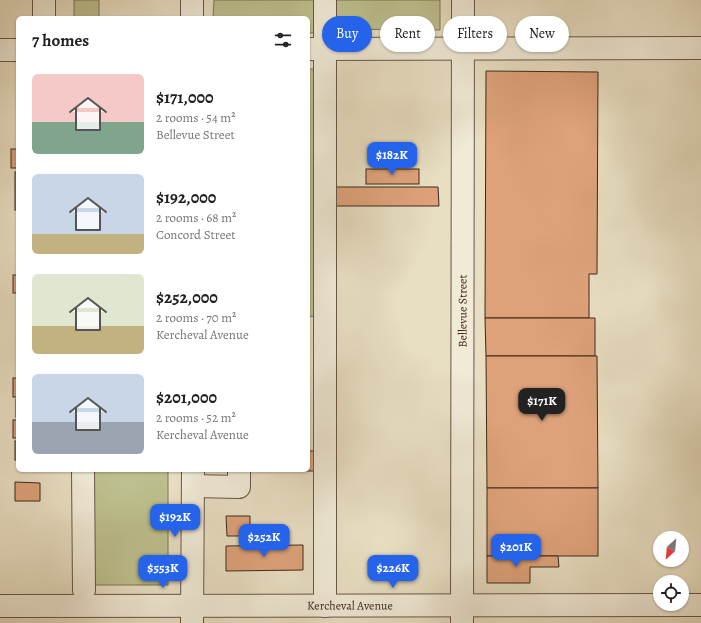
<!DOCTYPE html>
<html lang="en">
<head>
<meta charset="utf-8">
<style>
  :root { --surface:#fff; --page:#f6f6f6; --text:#202124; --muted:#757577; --accent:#2563eb }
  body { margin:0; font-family:Alegreya,serif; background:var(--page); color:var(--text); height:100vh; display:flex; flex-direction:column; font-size:15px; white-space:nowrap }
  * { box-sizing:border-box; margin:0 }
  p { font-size:13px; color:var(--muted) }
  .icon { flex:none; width:22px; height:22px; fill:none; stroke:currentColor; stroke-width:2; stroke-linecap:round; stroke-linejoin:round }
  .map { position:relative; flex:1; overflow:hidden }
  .sheet { position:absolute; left:16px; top:16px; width:294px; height:456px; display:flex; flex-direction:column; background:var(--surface); border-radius:6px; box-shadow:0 1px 3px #0004 }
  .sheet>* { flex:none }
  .hud { position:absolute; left:322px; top:16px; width:319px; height:36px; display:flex; gap:8px }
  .needle { width:26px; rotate:206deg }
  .fabs { position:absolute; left:653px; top:531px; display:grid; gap:8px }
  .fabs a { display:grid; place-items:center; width:36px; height:36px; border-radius:50%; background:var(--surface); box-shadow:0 1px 3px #0004; font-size:20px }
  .price { position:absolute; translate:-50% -34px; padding:0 9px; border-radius:8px; background:var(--accent); color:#fff; font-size:13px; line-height:26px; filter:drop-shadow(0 1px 2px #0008) }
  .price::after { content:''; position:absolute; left:50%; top:24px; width:12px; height:9px; margin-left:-6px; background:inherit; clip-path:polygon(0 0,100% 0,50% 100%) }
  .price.selected { background:#222; color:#fff }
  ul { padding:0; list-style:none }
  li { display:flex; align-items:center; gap:12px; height:100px; padding:0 16px }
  li span { display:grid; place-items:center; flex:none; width:112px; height:80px; border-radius:6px; color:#555 }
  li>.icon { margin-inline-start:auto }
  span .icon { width:48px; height:48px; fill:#fffc; stroke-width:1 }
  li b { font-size:17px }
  h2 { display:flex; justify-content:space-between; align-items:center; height:48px; padding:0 16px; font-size:17px }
  .chip { padding:0 14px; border-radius:18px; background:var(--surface); box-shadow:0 1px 3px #0004; font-size:14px; line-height:36px }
  .chip.selected { background:var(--accent); color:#fff }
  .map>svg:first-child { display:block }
  .green { fill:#bdbf8e; stroke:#7d7455 }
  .building { fill:#dea27a; stroke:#3d291c }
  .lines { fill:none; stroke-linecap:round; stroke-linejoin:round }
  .minor-casing { stroke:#685646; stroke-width:24 }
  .minor { stroke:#f0ead7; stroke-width:22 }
  .labels { text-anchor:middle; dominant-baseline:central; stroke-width:3; stroke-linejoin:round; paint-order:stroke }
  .street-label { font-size:12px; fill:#3d291c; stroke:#f0ead7 }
</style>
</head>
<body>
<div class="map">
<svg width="701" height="623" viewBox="0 0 701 623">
  <rect width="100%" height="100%" fill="#e8dec2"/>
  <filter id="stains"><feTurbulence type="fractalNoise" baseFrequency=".005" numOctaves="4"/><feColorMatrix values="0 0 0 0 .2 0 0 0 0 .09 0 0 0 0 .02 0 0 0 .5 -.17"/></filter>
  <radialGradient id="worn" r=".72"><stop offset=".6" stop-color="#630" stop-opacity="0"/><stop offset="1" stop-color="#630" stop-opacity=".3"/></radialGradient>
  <g class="green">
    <rect x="74" y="0" width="25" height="18"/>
    <path d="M 214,0 L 316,0 L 316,33 L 308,33 L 308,18 L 213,18 Z"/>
    <path d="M 333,0 L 440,0 L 440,30 L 332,29 Z"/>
    <path d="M 308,69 L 317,69 L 316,317 L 308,316 Z"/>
    <rect x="90" y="470" width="78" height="115"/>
  </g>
  <g class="building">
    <path d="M 486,71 L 598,72 L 597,274 L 589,274 L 589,318 L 485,318 Z"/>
    <rect x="11" y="149" width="7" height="19"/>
    <rect x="366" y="169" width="53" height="15"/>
    <rect x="15" y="172" width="3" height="38"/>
    <path d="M 333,187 L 438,187 L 439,206 L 333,206 Z"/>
    <rect x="13" y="275" width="5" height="18"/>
    <path d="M 485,318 L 595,318 L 595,356 L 486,356 Z"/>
    <path d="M 486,356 L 597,356 L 598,488 L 487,488 Z"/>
    <rect x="13" y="378" width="5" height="19"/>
    <rect x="16" y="399" width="2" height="18"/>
    <rect x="13" y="420" width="5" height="18"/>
    <rect x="15" y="441" width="3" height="19"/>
    <path d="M 308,451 L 314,451 L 314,471 L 294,471 L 308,470 Z"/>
    <path d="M 15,482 L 40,483 L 40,501 L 15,501 Z"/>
    <rect x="487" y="488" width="111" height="68"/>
    <path d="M 226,516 L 250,516 L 250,536 L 227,536 Z"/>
    <path d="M 303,545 L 303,570 L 226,571 L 226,546 Z"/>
    <path d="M 487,556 L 558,556 L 559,567 L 530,567 L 530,583 L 487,583 Z"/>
  </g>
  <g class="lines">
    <defs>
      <g id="minor">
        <path d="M 192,0 L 192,18"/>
        <path d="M 325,0 L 325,606"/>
        <path d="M 44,18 L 44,0"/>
        <path d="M 308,49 L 701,48"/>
        <path d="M 0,50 L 18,50"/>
        <path d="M 83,470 L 84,590"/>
        <path d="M 193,486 L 239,487 L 239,470"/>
        <path id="s1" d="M 0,606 L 701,605"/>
        <path d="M 192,623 L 193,470"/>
        <path id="s2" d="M 462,623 L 463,0"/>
      </g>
    </defs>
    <use href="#minor" class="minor-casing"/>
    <use href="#minor" class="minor"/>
  </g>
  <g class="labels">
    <g class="street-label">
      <text stroke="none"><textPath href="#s2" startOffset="312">Bellevue Street</textPath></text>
      <text stroke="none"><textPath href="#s1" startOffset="350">Kercheval Avenue</textPath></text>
    </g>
  </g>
  <rect width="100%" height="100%" filter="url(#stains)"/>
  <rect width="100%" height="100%" fill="url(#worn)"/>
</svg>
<div class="fabs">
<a><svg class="needle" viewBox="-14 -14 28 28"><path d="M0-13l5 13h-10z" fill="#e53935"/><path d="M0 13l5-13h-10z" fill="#757577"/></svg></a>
<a><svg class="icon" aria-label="locate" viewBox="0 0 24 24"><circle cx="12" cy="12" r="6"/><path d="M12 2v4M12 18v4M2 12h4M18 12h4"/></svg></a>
</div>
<b class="price" style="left:392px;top:176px">$182K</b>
<b class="price selected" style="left:542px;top:422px">$171K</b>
<b class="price" style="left:175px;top:538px">$192K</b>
<b class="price" style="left:264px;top:558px">$252K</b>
<b class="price" style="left:516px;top:568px">$201K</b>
<b class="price" style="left:163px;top:589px">$553K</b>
<b class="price" style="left:393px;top:589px">$226K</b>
<div class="hud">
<a class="chip selected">Buy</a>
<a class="chip">Rent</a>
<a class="chip">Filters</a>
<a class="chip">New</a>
</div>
<section class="sheet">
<h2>7 homes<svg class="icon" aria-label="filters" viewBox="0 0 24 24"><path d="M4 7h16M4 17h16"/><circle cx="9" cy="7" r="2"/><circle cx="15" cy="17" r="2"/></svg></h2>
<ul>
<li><span style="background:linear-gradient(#f6c9c9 60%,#7fa58c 0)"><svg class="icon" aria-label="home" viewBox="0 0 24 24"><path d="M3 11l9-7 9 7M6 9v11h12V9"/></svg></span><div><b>$171,000</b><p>2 rooms · 54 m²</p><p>Bellevue Street</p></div></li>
<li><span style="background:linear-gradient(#c9d6e8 75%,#c2b280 0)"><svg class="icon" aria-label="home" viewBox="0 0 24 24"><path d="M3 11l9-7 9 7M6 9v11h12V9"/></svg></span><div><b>$192,000</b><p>2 rooms · 68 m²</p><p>Concord Street</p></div></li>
<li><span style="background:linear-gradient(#dfe7d0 65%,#c2b280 0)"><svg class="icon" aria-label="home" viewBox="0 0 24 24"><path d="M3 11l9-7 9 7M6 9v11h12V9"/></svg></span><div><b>$252,000</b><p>2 rooms · 70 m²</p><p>Kercheval Avenue</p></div></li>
<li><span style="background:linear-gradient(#c9d6e8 60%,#9aa5b1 0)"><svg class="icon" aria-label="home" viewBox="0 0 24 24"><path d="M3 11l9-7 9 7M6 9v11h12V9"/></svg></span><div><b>$201,000</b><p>2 rooms · 52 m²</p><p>Kercheval Avenue</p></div></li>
</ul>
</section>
</div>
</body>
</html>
